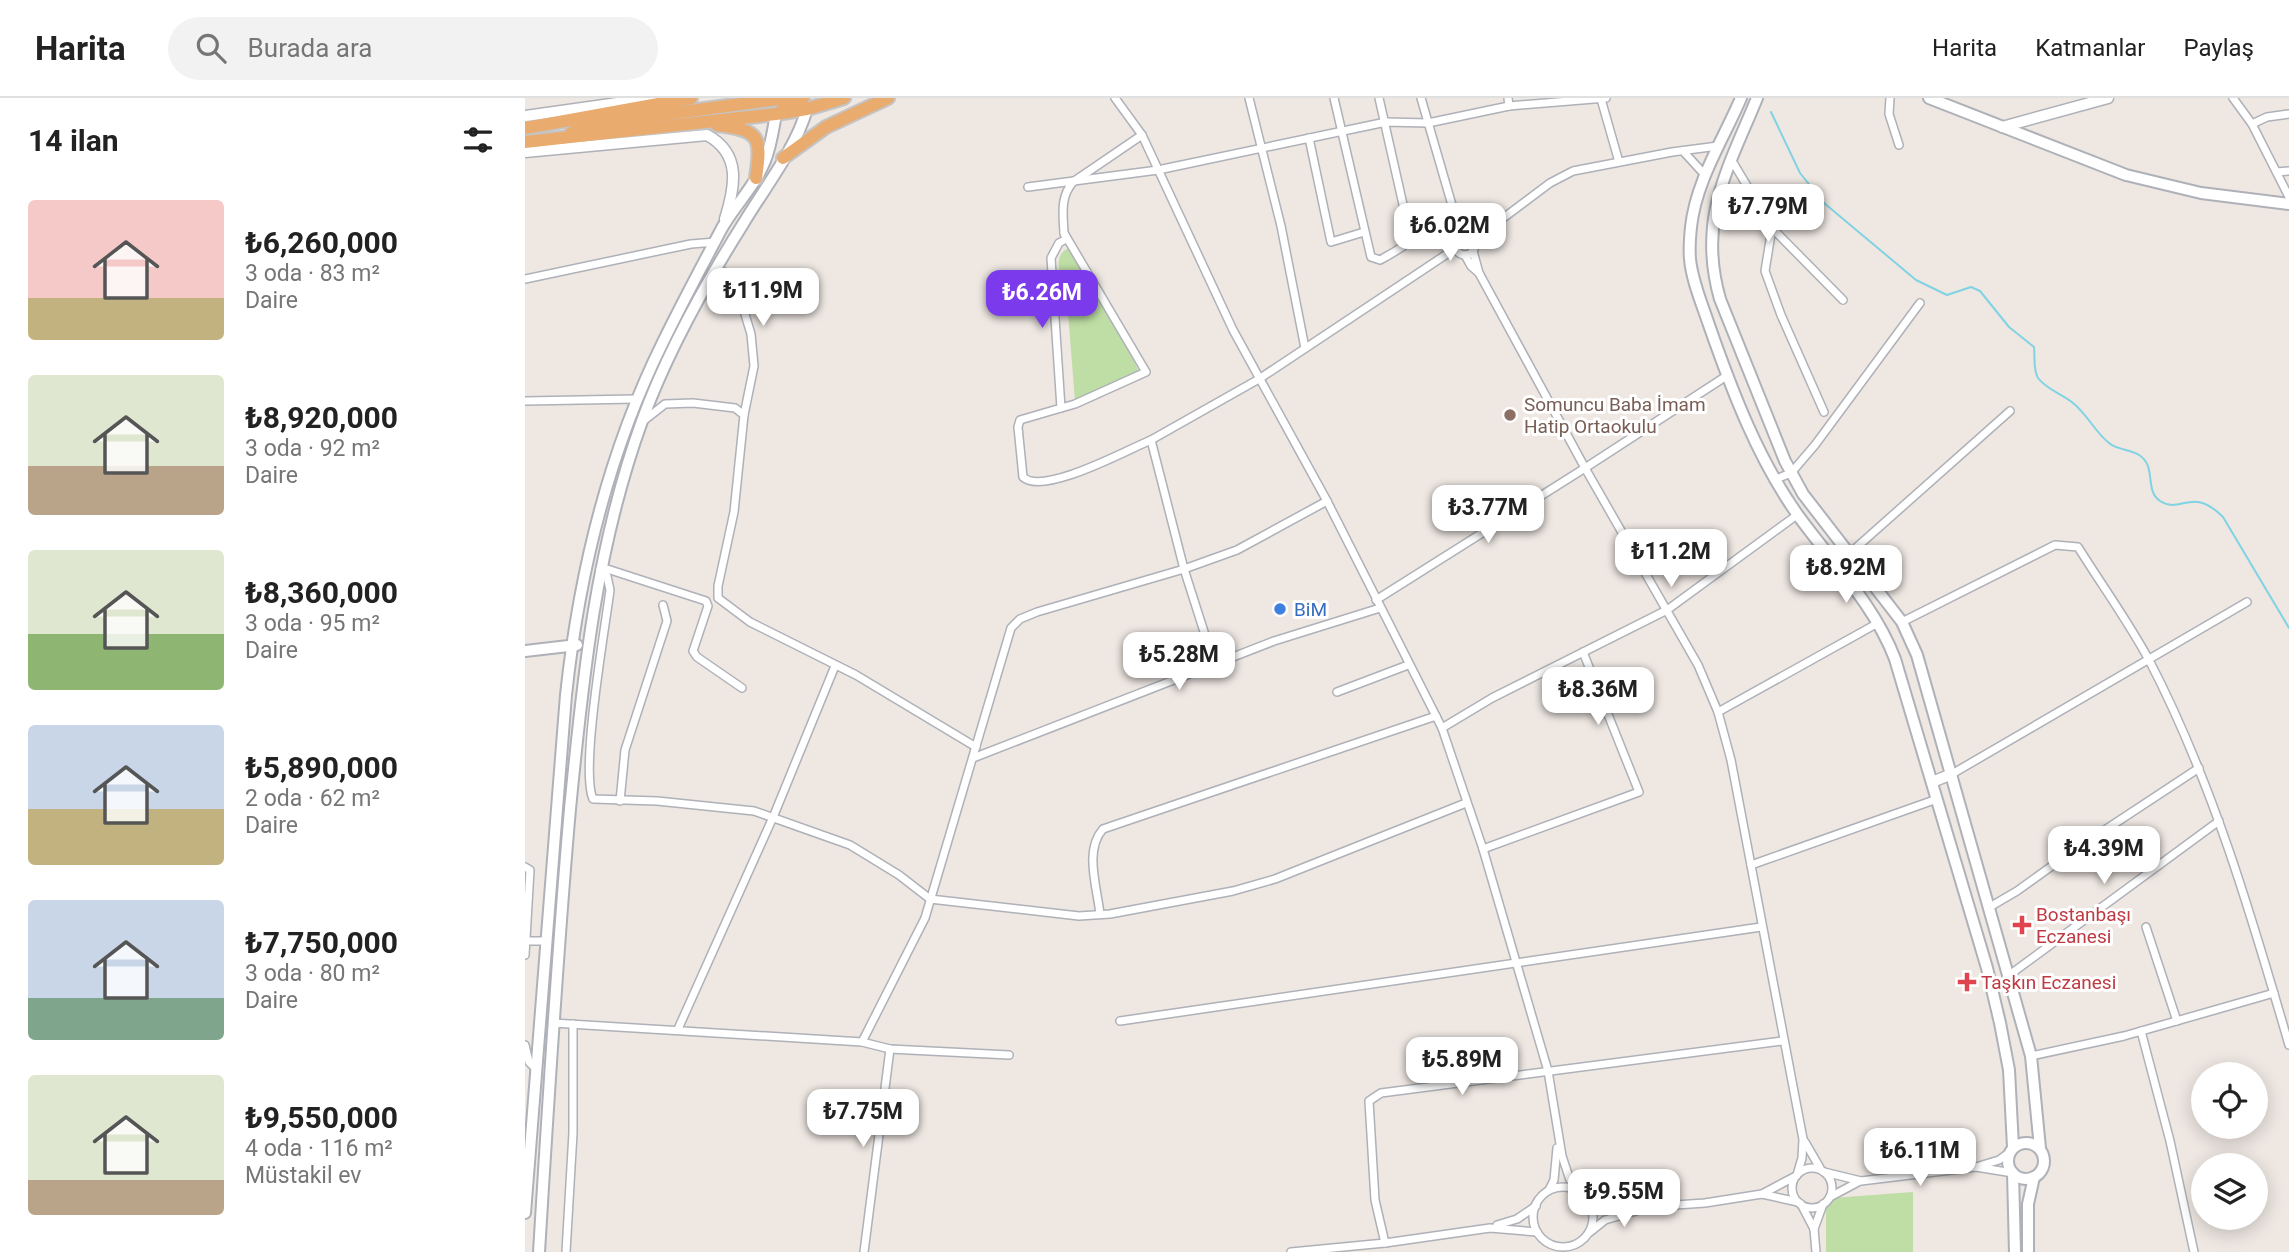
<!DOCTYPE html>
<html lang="tr">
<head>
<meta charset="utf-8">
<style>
  :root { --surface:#fff; --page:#f2f2f2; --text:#222; --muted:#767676; --line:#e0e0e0; --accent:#7c3aed }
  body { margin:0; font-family:Roboto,sans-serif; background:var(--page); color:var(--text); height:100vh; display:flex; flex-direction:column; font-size:26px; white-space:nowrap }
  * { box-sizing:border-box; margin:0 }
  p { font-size:23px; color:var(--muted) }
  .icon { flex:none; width:38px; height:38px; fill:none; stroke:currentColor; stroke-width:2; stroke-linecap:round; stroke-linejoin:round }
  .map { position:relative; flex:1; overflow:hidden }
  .sheet { display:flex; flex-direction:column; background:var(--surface); width:525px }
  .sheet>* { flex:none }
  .controls { position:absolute; left:1666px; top:964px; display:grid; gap:14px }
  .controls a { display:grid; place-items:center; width:77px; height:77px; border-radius:50%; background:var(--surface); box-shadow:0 4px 18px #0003; font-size:35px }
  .price { position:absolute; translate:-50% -60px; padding:0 16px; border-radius:14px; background:#fff; color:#222; font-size:23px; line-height:46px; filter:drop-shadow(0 2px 4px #0008) }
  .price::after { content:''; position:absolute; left:50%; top:42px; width:21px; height:16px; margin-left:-10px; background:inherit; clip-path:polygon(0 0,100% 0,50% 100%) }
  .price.active { background:var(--accent); color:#fff }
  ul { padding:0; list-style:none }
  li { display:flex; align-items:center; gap:21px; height:175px; padding:0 28px }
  li span { display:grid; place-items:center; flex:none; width:196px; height:140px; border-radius:7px; color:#555 }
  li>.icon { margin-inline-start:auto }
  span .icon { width:84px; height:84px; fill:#fffc; stroke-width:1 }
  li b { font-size:30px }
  h2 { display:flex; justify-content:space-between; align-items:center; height:84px; padding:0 28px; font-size:30px }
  header { display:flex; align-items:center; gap:42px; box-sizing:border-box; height:98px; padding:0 35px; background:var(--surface); border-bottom:2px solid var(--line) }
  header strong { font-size:33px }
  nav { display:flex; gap:38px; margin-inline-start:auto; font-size:24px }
  .search { width:490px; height:63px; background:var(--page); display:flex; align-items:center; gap:18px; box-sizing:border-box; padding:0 24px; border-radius:38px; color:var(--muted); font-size:26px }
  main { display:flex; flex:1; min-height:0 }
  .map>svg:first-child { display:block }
  .green { fill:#bedea5 }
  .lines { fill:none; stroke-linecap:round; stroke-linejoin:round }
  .stream { stroke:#81d3e4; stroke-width:2 }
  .minor-casing { stroke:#aeb1b8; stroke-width:10 }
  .tertiary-casing { stroke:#aeb1b8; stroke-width:13 }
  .secondary-casing { stroke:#aeb1b8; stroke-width:14 }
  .trunk-casing { stroke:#c4c4c4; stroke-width:16 }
  .minor { stroke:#fff; stroke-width:7 }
  .tertiary { stroke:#fff; stroke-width:10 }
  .secondary { stroke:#fff; stroke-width:10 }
  .trunk { stroke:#eaab6e; stroke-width:12 }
  .education-dot { fill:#8d6e63; stroke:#fff; stroke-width:2.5 }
  .shop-dot { fill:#3f7fe0; stroke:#fff; stroke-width:2.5 }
  .health-dot { fill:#e0444e; stroke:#fff; stroke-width:2.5 }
  .labels { text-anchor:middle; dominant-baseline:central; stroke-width:6; stroke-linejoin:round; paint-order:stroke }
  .education-label { font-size:19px; fill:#785e54; stroke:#fff; text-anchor:start }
  .shop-label { font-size:19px; fill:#366cbe; stroke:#fff; text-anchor:start }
  .health-label { font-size:19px; fill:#be3a42; stroke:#fff; text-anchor:start }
</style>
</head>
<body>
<header>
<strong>Harita</strong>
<div class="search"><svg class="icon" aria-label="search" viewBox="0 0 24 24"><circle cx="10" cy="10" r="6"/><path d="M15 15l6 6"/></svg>Burada ara</div>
<nav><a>Harita</a><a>Katmanlar</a><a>Paylaş</a></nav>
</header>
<main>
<section class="sheet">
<h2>14 ilan<svg class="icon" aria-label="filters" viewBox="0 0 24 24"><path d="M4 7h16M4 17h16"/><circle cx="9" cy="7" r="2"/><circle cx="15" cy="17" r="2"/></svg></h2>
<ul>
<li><span style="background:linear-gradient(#f6c9c9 70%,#c2b280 0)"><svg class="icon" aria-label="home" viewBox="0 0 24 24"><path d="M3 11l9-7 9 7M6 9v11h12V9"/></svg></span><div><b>₺6,260,000</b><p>3 oda · 83 m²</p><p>Daire</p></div></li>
<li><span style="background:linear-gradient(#dfe7d0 65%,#b9a48a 0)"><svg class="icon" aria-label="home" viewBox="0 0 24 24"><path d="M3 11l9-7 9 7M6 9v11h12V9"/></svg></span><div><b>₺8,920,000</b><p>3 oda · 92 m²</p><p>Daire</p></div></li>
<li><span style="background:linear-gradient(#dfe7d0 60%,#8fb573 0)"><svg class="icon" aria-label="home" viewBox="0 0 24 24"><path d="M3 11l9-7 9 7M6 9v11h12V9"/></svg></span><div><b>₺8,360,000</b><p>3 oda · 95 m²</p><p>Daire</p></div></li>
<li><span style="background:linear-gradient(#c9d6e8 60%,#c2b280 0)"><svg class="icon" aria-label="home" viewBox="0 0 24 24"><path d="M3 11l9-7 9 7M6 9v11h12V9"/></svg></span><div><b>₺5,890,000</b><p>2 oda · 62 m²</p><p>Daire</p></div></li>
<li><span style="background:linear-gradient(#c9d6e8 70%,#7fa58c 0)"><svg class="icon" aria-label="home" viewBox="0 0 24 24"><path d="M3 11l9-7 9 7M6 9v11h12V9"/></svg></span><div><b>₺7,750,000</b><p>3 oda · 80 m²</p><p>Daire</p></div></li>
<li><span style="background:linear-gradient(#dfe7d0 75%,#b9a48a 0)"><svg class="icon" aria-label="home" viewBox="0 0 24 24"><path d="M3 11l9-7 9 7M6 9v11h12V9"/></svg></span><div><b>₺9,550,000</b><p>4 oda · 116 m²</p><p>Müstakil ev</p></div></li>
</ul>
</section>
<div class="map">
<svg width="1764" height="1154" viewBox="0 0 1764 1154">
  <rect width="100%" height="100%" fill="#eee7e2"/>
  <g class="green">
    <path d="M 545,149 L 550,150 L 614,273 L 550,303 L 540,176 L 534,175 C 533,162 533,155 545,149 Z"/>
    <path d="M 1388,1094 L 1388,1154 L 1301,1154 L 1301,1109 L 1308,1100 Z"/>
  </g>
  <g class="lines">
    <path class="stream" d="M 1246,14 L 1275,75 L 1299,105 L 1391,182 L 1422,197 L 1446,189 L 1455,193 L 1484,229 L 1509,249 C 1510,258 1508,272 1513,280 C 1521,291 1537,296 1548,305 C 1562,316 1570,334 1584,345 C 1592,352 1605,351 1614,357 C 1632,368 1619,392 1635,403 C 1657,417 1666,387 1698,419 L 1764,530"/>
    <defs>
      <g id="minor">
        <path d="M 590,0 L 617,37 L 708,232 L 802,403 L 917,630 L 958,751 L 1023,973 L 1037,1058 L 1045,1082 L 1057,1096"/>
        <path d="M 724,0 L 756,128 L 780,250"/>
        <path d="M 809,0 L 846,159 L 855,162 C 870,154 885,145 897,133 C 907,124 914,113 927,107"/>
        <path d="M 854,0 L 886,142"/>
        <path d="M 896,0 L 929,114"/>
        <path d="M 1365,0 L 1364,16 L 1374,47"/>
        <path d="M 1708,0 L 1727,26 L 1764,99"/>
        <path d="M 1076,1 L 1094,64"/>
        <path d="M 984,8 L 1081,0"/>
        <path d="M 1727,26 L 1742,19 L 1764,16"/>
        <path d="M 784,40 L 806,144 L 839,134"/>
        <path d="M 1158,53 L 1180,77"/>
        <path d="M 1206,61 L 1247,130 L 1318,202"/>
        <path d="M 1752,74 L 1764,73"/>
        <path d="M 503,89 L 633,72 L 861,24 L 903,25 L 984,8 L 983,0"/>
        <path d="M 1247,130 L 1240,173 L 1256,217 L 1299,314"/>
        <path d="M 539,135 L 541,141 L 534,145 L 526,160 L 536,310 L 495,322 L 493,329 L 498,379 C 518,398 602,352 626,342"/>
        <circle cx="940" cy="147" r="10"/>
        <path d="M 949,142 L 1025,85 L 1048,73 L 1147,54 L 1193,48"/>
        <path d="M 931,143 L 927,120 L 929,114 L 943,138"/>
        <path d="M 940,157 L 946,168 L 954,175 L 948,153"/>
        <path d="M 190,171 L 208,177 L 226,236 L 229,268 L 219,317"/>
        <path d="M 0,181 L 166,146 L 191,144"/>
        <path d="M 1203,277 L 1060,370 L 1173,567 L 1193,614 L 1206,662 L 1278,1041 L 1277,1060 L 1272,1077"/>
        <path d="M 0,303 L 111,301"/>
        <path d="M 536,310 L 550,306 L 621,274 L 539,135 C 538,116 535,99 548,84 L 617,37"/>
        <path d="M 117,324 L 140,306 L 168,305 L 210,310 L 219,317 L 209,414 L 193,488 L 193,500 L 225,524 L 331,577 L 451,649"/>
        <path d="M 1251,381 L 1266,375 L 1290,347 L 1395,205"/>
        <path d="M 1324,456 L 1485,313"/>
        <path d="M 76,469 L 181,503 L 183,508 L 168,553 L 172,559 L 217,590"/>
        <path d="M 75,471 L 82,478 L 85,492 C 80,531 55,672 68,701 L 132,703 L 229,713 L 325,747 L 374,777 L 405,801 L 554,818 L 585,816 L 708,793 L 750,781 L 941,705"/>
        <path d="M 851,502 L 1060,370 L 954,175"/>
        <path d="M 1377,524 L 1530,447 L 1553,449 C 1576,486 1603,523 1624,562 C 1687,683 1726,816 1764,947"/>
        <path d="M 689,565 L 659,471 L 626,342 L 734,281 L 931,150"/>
        <path d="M 812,594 L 883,567"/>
        <path d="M 1193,614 L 1353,525"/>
        <path d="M 917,630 L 967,600 L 1142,512 L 1272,417"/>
        <path d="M 448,660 L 749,543 L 855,510"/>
        <path d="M 1427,676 L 1722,504"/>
        <path d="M 95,703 L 100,652 L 142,523 L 138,507"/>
        <path d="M 958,751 L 1114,694 L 1058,554"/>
        <path d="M 1226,767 L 1412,701"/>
        <path d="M 0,769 L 5,772 L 0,857"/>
        <path d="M 1463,810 L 1492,793 L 1545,755 L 1674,670"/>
        <path d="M 575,816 C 572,789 559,752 578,731 L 911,618"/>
        <path d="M 1621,829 L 1652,923"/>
        <path d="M 1,843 L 21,843"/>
        <path d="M 1483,878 L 1694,723"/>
        <path d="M 595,923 L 1236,829"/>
        <path d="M 28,925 L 337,944 L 365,951 L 484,957"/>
        <path d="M 153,931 L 249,717 L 310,568"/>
        <path d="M 1616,933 L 1645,1043 L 1669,1154"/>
        <path d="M 337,944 L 400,820 L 486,530 L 495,521 L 512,514 L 659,471 L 712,452 L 802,403"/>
        <path d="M 0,947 L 4,964 L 11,971"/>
        <path d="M 1506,958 L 1599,938 L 1749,895"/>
        <path d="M 1280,1044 L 1295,1070"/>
        <path d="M 1485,1054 L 1474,1062 L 1451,1069 L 1488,1075"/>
        <circle cx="1287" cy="1090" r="20"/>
        <path d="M 1299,1074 L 1336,1083 L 1451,1069"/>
        <circle cx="1038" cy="1119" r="30"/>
        <path d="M 1024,1092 L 1029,1082 L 1032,1050"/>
        <path d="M 1237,1096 L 1273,1104"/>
        <path d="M 1305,1099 L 1335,1083"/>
        <path d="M 1065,1106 L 1092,1111 L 1180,1105 L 1237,1096 L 1271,1078"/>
        <path d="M 1276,1106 L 1289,1131 L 1291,1154"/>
        <path d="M 972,1127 L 992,1121 L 1011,1108"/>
        <path d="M 1289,1131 L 1298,1106"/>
        <path d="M 1065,1134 L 1080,1122 L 1111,1113"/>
        <path d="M 860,1145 L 850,1102 L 844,1003 L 856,995 L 1257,943"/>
        <path d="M 41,1154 L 48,1035 L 48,926"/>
        <path d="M 339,1154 L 365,951"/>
        <path d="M 766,1154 L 860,1145 L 965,1130 L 1012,1134"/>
      </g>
      <g id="tertiary">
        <path d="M 0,18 L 128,0"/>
        <path d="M 1477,29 L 1583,0"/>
        <path d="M 0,54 L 182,37 C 217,56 210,89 200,121"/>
        <path d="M 1407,684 L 1427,676"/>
      </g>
      <g id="secondary">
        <path d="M 1216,0 C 1198,42 1171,83 1166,129 C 1165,139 1164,150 1165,161 C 1167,183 1177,206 1184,227 C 1207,293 1234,364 1275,420 C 1308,465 1350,508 1370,561 L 1462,870 L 1475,925 L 1484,972 L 1488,1049"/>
        <path d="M 1232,0 C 1203,71 1172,121 1195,201 L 1260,363 L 1278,396 L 1377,524 L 1392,557 L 1506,958 L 1515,1050"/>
        <path d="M 1404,0 L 1601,77 L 1676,95 L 1764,106"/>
        <path d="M 0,553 L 52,547"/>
        <circle cx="1501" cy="1063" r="18"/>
        <path d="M 1488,1075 L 1490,1154"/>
        <path d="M 0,1115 L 41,597 C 54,476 84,353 138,244 C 157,205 177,168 197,130 C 210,107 230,88 240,63 C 246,48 248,32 251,16"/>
        <path d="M 14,1154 C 23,1006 32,858 45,711 C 58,577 71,450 117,323 C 142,254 179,188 218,126 C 240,89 270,52 282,11"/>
        <path d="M 1503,1154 L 1503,1106 L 1509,1079"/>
      </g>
      <g id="trunk">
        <path d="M 257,12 L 278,0"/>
        <path d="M 192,27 C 235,32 237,39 231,80"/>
        <path d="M 0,30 L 166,0"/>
        <path d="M 46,35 L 61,27 L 261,0"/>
        <path d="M 0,44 L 251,16 L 282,11 L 319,0"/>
        <path d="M 258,60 L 301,29 L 363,0"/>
      </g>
    </defs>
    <use href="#minor" class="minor-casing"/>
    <use href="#tertiary" class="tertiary-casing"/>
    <use href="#secondary" class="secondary-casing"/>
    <use href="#trunk" class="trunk-casing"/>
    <use href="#minor" class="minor"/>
    <use href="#tertiary" class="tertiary"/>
    <use href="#secondary" class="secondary"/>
    <use href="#trunk" class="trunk"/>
  </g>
  <circle class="education-dot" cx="985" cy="317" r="7"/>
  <circle class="shop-dot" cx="755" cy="511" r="7"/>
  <g class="health-dot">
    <path d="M1493.5 816.5h7v7h7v7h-7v7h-7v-7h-7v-7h7z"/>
    <path d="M1438.5 873.5h7v7h7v7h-7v7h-7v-7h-7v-7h7z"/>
  </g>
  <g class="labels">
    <g class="education-label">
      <text x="999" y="306">Somuncu Baba İmam<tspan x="999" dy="22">Hatip Ortaokulu</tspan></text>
    </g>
    <g class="shop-label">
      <text x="769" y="511">BiM</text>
    </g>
    <g class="health-label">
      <text x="1511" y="816">Bostanbaşı<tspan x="1511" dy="22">Eczanesi</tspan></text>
      <text x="1456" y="884">Taşkın Eczanesi</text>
    </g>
  </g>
</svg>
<div class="controls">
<a><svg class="icon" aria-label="locate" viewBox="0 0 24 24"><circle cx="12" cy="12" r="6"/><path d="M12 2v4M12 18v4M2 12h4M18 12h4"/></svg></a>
<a><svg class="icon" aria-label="layers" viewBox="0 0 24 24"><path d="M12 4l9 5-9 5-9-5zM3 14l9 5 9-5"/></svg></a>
</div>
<b class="price" style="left:1243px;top:146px">₺7.79M</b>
<b class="price" style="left:925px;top:165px">₺6.02M</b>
<b class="price" style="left:238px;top:230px">₺11.9M</b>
<b class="price active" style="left:517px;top:232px">₺6.26M</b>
<b class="price" style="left:963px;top:447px">₺3.77M</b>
<b class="price" style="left:1146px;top:491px">₺11.2M</b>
<b class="price" style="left:1321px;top:507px">₺8.92M</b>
<b class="price" style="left:654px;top:594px">₺5.28M</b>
<b class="price" style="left:1073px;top:629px">₺8.36M</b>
<b class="price" style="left:1579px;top:788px">₺4.39M</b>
<b class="price" style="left:937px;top:999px">₺5.89M</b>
<b class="price" style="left:338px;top:1051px">₺7.75M</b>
<b class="price" style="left:1395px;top:1090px">₺6.11M</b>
<b class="price" style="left:1099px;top:1131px">₺9.55M</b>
</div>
</main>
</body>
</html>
